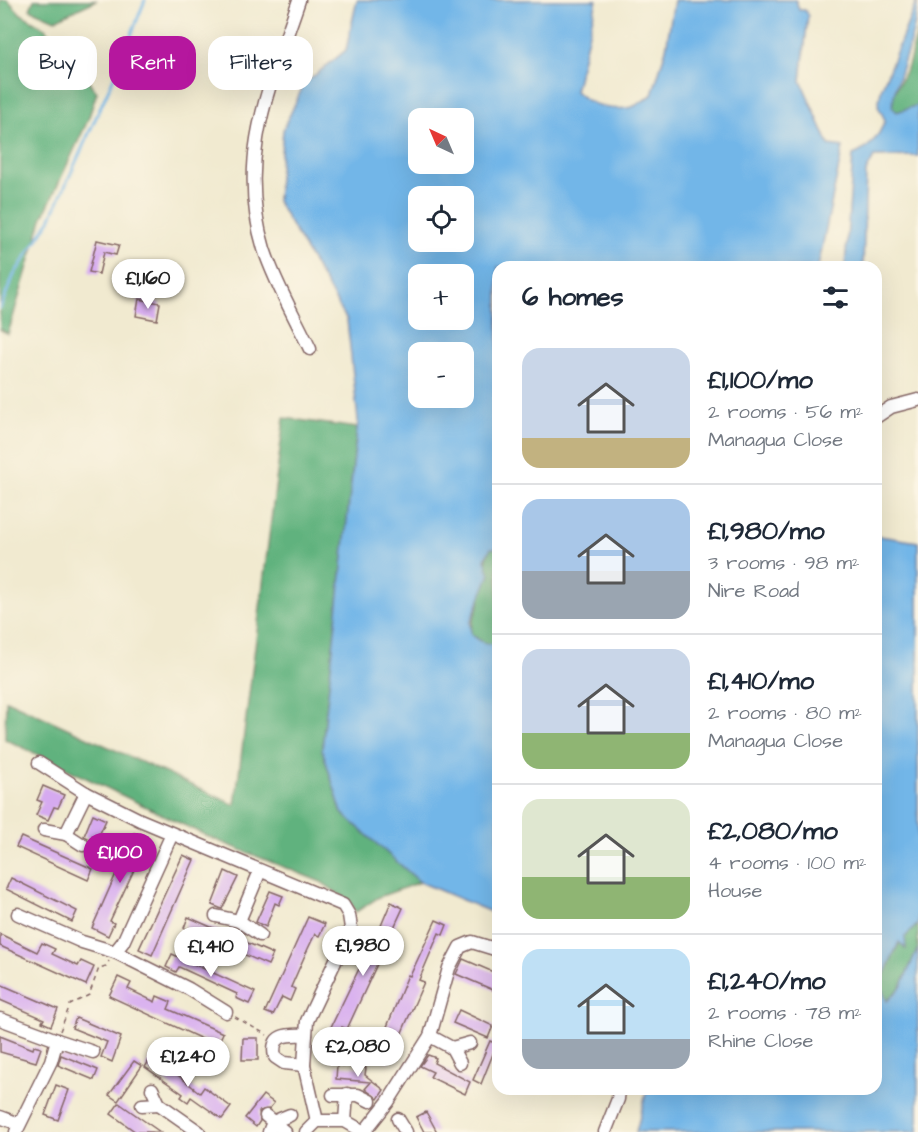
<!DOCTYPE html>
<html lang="en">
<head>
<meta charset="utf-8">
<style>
  :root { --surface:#fff; --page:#f2f2f3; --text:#1f2937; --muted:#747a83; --line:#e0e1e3; --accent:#b5179e }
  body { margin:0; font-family:"Architects Daughter",sans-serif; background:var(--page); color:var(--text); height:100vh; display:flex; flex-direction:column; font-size:22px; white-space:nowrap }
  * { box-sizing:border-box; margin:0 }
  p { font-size:20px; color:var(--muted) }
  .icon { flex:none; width:33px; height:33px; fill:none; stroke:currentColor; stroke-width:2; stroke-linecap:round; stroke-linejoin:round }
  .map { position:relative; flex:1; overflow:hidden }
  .side { position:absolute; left:492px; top:261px; width:390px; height:834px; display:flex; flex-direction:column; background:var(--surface); border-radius:18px; box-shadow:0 6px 24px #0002 }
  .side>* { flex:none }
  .hud { position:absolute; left:18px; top:36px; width:384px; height:54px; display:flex; gap:12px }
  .needle { width:39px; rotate:316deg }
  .tools { position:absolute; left:408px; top:108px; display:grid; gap:12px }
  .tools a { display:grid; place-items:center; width:66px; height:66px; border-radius:12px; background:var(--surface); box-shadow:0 6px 24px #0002; font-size:30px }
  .price { position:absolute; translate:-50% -51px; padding:0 14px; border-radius:21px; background:#fff; color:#222; font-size:20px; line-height:39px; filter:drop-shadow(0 2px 3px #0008) }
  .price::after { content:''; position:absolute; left:50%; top:36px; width:18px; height:14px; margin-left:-9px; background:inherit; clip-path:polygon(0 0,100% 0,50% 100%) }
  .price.current { background:var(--accent); color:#fff }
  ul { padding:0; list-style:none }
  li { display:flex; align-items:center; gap:18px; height:150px; padding:0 30px }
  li+li { border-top:2px solid var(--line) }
  li span { display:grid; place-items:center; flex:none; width:168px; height:120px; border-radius:18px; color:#555 }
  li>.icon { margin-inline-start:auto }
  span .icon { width:72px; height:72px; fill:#fffc; stroke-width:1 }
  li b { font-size:26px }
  h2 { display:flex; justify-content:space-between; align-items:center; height:72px; padding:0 30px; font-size:26px }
  .tag { padding:0 21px; border-radius:18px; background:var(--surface); box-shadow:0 6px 24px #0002; font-size:21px; line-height:54px }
  .tag.current { background:var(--accent); color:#fff }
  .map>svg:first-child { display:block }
  .forest { fill:#61b27e; stroke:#566854; stroke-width:1.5 }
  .water { fill:#72b6e8; stroke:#5e6a8a; stroke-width:1.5; fill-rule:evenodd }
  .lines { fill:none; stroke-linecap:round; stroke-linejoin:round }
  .stream { stroke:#72b6e8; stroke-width:3 }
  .building { fill:#d6aaf0 }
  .minor-casing { stroke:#846665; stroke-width:15 }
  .path { stroke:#846665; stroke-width:1.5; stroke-dasharray:4.5 4.5; stroke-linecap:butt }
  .minor { stroke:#fff; stroke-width:12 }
</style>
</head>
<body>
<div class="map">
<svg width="918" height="1132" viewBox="0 0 918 1132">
  <rect width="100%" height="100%" fill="#fcf5e5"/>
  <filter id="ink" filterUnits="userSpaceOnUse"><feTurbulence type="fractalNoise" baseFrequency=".0167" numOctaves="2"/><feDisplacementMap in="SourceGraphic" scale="12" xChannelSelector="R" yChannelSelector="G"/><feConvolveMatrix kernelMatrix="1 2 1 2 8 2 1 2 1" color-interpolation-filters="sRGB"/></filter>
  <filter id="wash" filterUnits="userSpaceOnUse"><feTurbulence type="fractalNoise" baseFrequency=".008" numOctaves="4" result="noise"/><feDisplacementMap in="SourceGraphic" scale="24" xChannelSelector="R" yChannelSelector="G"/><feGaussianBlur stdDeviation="1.35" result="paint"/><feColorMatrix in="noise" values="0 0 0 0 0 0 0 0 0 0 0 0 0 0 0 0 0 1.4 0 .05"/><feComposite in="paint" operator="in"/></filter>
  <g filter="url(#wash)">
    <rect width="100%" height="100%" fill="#f1ead0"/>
    <g class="forest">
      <path d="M 0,0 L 8,0 L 21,14 L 45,28 L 97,92 L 88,120 L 42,219 L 8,334 L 0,329 Z"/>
      <path d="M 34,0 L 97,0 L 55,20 L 30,9 Z"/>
      <path d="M 918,31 L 918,105 L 897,112 L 892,108 L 894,93 L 908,66 Z"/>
      <path d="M 284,418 L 357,428 L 322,749 L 342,813 L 420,882 L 379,897 L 356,912 L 350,902 L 321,882 L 211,838 L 5,739 L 6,700 L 235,805 Z"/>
      <path d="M 491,547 L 498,549 L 498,643 C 486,646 480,641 471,634 C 470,619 479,610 481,596 C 485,579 483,563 491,547 Z"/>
      <path d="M 918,924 L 918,948 L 901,987 L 886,1002 L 880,984 L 900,941 L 905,948 L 905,937 Z"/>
    </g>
    <g class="water">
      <path d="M 357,0 L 597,0 L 575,91 C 589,105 612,112 632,107 C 639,105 646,98 652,95 L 666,49 L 674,0 L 796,0 L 799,10 L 805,10 L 808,15 L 801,81 L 829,145 L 843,147 L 818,267 L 498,267 L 498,549 L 491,548 L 485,559 L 490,574 L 470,623 L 471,634 C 480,641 486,646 498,643 L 498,915 L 420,882 L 342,813 L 322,749 L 358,420 L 347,320 L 277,201 L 283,130 L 304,84 L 346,50 ZM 418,118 L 464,118 L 464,164 L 418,164 ZM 418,196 L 464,196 L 464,242 L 418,242 ZM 464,274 L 464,320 L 418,320 L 418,274 ZM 418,352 L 464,352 L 464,398 L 418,398 Z"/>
      <path d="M 917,0 C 918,36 896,72 892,107 L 897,112 L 918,105 L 918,156 L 874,157 L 866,172 L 863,267 L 845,267 L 853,155 C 869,149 879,137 885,120 L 878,106 L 881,90 Z"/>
      <path d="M 879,536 L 918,542 L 918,924 L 905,937 L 906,949 L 899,942 L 880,984 L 887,1001 L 901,987 L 918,948 L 918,1132 L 636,1132 L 647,1089 L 876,1089 L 876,537 Z"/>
    </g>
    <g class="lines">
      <path class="stream" d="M 0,308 L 14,275 L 50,220 L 119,66 L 145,0"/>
    </g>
    <g id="blocks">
      <g class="building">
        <path d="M 97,240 L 119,245 L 116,255 L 104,252 L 99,274 L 89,272 Z"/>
        <path d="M 139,299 L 160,303 L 157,320 L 136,316 Z"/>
        <path d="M 43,786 L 64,795 L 58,808 L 54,807 L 48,820 L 36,815 L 42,802 L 37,800 Z"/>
        <path d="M 93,814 L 106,820 L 96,842 L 84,836 Z"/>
        <path d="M 134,833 L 148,840 L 110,921 L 114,923 L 108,936 L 92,928 Z"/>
        <path d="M 21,837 L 93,869 L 88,880 L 16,847 Z"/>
        <path d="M 183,855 L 194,860 L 152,955 L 139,949 Z"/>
        <path d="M 225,871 L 238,877 L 222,909 L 212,905 Z"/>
        <path d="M 11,878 L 77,911 L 72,922 L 6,889 Z"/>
        <path d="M 270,891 L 283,896 L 279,905 L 275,903 L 266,927 L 256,922 Z"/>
        <path d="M 391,902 L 403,908 L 347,1029 L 342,1027 L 341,1048 L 329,1048 L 329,1031 L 370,946 L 372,947 Z"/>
        <path d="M 188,917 L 273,954 L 268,965 L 184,928 Z"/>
        <path d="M 308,917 L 325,924 L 319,936 L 315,934 L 305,955 L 291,987 L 295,989 L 290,1001 L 282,997 L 273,1015 L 265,1012 Z"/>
        <path d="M 436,920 L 447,925 L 443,935 L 439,933 L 419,980 L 424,982 L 389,1062 L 373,1055 L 378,1043 L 380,1044 L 408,975 L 410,976 Z"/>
        <path d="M 0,934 L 37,952 L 42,943 L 55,949 L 52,954 L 78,966 L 81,961 L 94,967 L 86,985 L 0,946 Z"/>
        <path d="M 172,954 L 255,992 L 249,1004 L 236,998 L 237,994 L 179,967 L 176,972 L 166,967 Z"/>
        <path d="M 463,959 L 498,974 L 498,992 L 456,974 Z"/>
        <path d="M 118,977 L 131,983 L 128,989 L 155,1002 L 157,996 L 171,1002 L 168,1009 L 223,1033 L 217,1046 L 109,996 Z"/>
        <path d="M 0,984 L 58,1009 L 51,1026 L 42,1022 L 44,1019 L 0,1000 Z"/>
        <path d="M 459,1010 L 493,1026 L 488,1038 L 453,1023 Z"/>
        <path d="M 76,1018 L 121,1037 L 112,1062 L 101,1057 L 107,1042 L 72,1028 Z"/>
        <path d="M 0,1036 L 33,1049 L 34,1046 L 41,1048 L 36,1062 L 0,1052 Z"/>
        <path d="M 243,1038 L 258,1038 L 258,1060 L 242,1060 Z"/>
        <path d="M 490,1041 L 497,1044 L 481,1084 L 473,1080 Z"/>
        <path d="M 61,1055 L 98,1070 L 94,1080 L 58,1065 Z"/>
        <path d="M 153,1055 L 200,1093 L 204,1087 L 231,1107 L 222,1119 L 191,1097 L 188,1102 L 181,1097 L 183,1094 L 145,1067 Z"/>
        <path d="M 428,1055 L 436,1058 L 434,1063 L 470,1082 L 465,1094 L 430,1077 L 433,1072 L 420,1066 Z"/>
        <path d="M 134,1061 L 142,1066 L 118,1101 L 109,1095 Z"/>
        <path d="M 337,1065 L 366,1068 L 365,1075 L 384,1090 L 378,1099 L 365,1089 L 371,1082 L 336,1079 Z"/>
        <path d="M 56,1085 L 69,1090 L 58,1120 L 45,1115 Z"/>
        <path d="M 263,1095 L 274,1103 L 269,1109 L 259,1111 L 260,1121 L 256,1127 L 245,1118 Z"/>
        <path d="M 119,1103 L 143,1120 L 160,1132 L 136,1132 L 111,1114 Z"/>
        <path d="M 426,1112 L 430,1119 L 437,1132 L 424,1132 L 422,1128 L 416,1117 Z"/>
      </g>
    </g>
  </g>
  <g filter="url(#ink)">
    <use href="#blocks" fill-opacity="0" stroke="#846665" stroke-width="1.5"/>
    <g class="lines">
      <defs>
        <g id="minor">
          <path d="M 299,0 C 270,86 236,157 264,249 C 275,283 295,317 310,349"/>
          <path d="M 876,417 L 891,407 L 918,400"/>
          <path d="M 39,763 L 86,793 L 140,820 L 343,905 L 349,915 L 351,928 L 307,1021 L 304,1065 L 317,1121"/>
          <path d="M 44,830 L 66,834 L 86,793"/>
          <path d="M 66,834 L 83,845"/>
          <path d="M 18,914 L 82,942 L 115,952 L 123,942 L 172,834"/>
          <path d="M 216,916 L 239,921 L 260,871"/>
          <path d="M 239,921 L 260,935"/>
          <path d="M 115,952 L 189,989 L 226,1012"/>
          <path d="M 0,1019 L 57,1040 L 51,1061 L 16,1132"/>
          <path d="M 430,1036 L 452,1048 L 460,1063"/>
          <path d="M 57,1040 L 93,1052"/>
          <path d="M 452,1048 L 470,1043"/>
          <path d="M 304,1065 L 284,1063 L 275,1057 C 270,1034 287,1034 306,1035"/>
          <path d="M 152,1089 L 159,1104 L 199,1132"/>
          <path d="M 333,1095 L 358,1095 L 370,1101"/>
          <path d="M 142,1105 L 159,1104"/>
          <path d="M 266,1116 L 285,1132"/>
          <path d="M 0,1117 L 19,1124"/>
          <path d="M 398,1119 L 406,1132"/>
          <path d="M 345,1121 L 347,1094"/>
          <path d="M 269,1132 L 273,1122 L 290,1115"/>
          <path d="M 306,1132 L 317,1121 L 345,1121 L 364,1132"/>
          <path d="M 364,1132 L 388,1102 L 430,1036 L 449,968 L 460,947 L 472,942 L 498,950"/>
          <path d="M 605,1132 L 618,1099 L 619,1089"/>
        </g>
      </defs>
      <use href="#minor" class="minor-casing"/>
      <g class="path">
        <path d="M 235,1017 L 267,1035"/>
        <path d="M 60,1031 L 70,1005 L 89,995 L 99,968 L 106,966 L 109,961"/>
      </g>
      <use href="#minor" class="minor"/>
    </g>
  </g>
</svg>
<div class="tools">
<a><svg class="needle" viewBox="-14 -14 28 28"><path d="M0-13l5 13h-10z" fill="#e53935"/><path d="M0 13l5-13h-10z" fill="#747a83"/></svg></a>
<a><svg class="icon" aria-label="locate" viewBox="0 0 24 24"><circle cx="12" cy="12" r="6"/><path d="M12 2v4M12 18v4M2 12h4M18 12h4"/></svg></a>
<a>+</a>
<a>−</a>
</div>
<b class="price" style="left:148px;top:310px">£1,160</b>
<b class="price current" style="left:120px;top:884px">£1,100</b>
<b class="price" style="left:363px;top:977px">£1,980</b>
<b class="price" style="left:211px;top:978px">£1,410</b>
<b class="price" style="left:358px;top:1078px">£2,080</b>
<b class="price" style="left:188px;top:1088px">£1,240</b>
<div class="hud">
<a class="tag">Buy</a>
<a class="tag current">Rent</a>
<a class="tag">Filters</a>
</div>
<section class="side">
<h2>6 homes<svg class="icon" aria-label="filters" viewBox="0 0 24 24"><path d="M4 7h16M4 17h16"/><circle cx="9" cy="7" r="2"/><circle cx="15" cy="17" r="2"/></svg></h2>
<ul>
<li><span style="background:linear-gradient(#c9d6e8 75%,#c2b280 0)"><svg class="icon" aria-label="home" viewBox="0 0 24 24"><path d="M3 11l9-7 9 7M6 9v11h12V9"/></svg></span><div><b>£1,100/mo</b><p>2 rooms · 56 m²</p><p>Managua Close</p></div></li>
<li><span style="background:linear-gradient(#a9c7e8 60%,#9aa5b1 0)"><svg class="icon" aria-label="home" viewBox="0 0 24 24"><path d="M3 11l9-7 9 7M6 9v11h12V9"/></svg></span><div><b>£1,980/mo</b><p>3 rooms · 98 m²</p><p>Nire Road</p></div></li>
<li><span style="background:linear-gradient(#c9d6e8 70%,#8fb573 0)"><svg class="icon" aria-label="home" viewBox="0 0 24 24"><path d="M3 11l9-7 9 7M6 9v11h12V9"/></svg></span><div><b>£1,410/mo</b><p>2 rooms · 80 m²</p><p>Managua Close</p></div></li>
<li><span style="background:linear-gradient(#dfe7d0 65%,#8fb573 0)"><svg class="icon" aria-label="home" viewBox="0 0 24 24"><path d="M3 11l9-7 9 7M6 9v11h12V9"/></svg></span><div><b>£2,080/mo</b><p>4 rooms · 100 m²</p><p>House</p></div></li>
<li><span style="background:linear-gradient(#bfe0f5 75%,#9aa5b1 0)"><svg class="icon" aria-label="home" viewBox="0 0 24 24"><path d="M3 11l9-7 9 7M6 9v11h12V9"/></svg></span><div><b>£1,240/mo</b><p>2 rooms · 78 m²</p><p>Rhine Close</p></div></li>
</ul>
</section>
</div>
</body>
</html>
